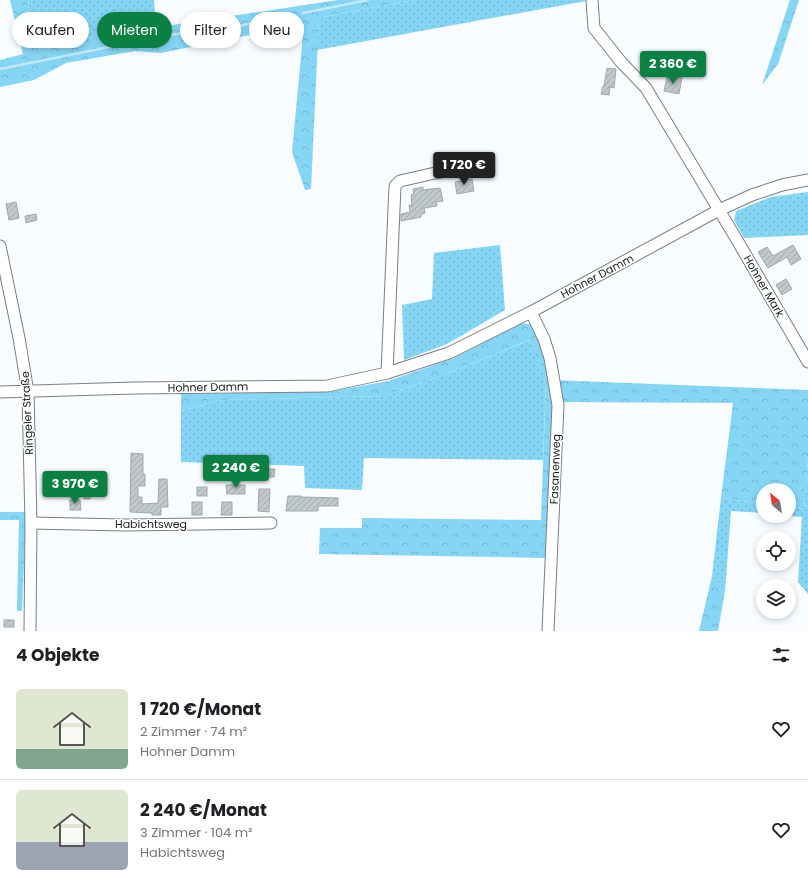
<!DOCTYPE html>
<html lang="de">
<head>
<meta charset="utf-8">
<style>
  :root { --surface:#fff; --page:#f6f6f6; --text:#202124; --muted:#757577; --line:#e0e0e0; --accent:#0b8043 }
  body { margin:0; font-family:Poppins,sans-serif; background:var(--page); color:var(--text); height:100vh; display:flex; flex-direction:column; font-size:15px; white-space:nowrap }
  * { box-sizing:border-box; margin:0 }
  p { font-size:13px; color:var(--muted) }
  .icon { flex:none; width:22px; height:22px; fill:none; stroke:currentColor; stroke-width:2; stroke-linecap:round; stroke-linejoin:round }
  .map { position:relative; height:631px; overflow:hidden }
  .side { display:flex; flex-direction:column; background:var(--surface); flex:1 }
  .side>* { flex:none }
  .guide { position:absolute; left:12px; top:12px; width:400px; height:36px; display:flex; gap:8px }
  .needle { width:26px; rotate:330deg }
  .controls { position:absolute; left:756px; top:483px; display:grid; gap:8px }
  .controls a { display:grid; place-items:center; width:40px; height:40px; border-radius:50%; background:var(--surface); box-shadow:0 2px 6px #0003; font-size:20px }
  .price { position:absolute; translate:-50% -34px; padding:0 9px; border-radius:4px; background:var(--accent); color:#fff; font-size:13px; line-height:26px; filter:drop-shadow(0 1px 2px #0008) }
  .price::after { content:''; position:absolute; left:50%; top:24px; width:12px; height:9px; margin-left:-6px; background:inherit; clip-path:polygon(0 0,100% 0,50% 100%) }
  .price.on { background:#222; color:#fff }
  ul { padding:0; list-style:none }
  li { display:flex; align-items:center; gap:12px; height:100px; padding:0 16px }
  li+li { border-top:1px solid var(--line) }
  li span { display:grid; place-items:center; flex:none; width:112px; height:80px; border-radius:6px; color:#555 }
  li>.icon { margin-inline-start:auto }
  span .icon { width:48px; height:48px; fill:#fffc; stroke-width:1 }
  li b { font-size:17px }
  h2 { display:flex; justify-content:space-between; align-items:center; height:48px; padding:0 16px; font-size:17px }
  .tag { padding:0 14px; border-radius:18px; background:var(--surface); box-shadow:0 2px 6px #0003; font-size:14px; line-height:36px }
  .tag.on { background:var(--accent); color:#fff }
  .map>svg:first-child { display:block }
  .grass { fill:url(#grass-dots) }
  .forest { fill:url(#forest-crowns) }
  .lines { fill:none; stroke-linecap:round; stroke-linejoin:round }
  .stream { stroke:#c3e8f8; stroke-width:2.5 }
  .building { fill:url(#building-hatch); stroke:#a0a8ab }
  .minor-casing { stroke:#787f82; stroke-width:13 }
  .minor { stroke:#fff; stroke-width:11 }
  .labels { text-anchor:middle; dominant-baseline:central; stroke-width:3; stroke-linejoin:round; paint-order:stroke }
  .street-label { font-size:11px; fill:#171a1b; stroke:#fff }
</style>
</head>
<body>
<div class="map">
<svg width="808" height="631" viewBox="0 0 808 631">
  <defs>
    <pattern id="grass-dots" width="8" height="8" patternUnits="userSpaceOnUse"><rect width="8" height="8" fill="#85d5f5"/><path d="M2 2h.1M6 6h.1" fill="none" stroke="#72b6d1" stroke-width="1.8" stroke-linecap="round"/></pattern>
    <pattern id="forest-crowns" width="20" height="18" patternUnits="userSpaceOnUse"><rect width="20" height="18" fill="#85d5f5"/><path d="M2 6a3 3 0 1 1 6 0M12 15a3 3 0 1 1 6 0" fill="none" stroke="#72b6d1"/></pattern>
    <pattern id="building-hatch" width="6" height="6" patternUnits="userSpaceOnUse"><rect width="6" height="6" fill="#c0c8cb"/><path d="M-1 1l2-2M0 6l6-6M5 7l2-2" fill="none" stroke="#a4abae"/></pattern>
  </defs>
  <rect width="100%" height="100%" fill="#f8fcff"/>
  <g class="grass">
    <path d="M 28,0 L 154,0 L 156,28 L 33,46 Z"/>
    <path d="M 412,0 L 586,0 L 586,1 L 317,50 L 319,18 Z"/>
    <path d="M 808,192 L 808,235 L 744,238 L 734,220 L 736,211 L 771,197 Z"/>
    <path d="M 500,245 L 505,310 L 447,344 L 404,360 L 402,305 L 432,299 L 434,253 Z"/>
    <path d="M 530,340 L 546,380 L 543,460 L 364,458 L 362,490 L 305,488 L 304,466 L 181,462 L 181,411 L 222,400 L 385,396 L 452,372 Z"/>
    <path d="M 808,459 L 808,594 L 798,582 L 802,517 L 789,516 L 789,507 L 804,509 Z"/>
    <path d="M 721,498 L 763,504 L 763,513 L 731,511 L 725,591 L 712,576 Z"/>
  </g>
  <g class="forest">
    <path d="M 10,0 L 28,0 L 33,46 L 338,0 L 412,0 L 319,18 L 311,189 L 305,190 L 292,152 L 304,24 L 161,53 L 135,51 L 66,63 L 34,80 L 0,87 L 0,60 L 23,54 Z"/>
    <path d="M 790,0 L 799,0 L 778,64 L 762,85 Z"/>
    <path d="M 522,323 L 534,325 L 541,342 L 550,380 L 808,390 L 808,459 L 804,509 L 789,507 L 789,490 L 763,490 L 763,504 L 721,498 L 733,403 L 554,402 L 546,558 L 319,554 L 320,528 L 362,528 L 362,518 L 541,520 L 546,380 L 529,340 L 452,372 L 385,396 L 222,400 L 181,411 L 181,394 L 328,392 L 388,381 L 452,359 Z"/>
    <path d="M 0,512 L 26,512 L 22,611 L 17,611 L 19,520 L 0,520 Z"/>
    <path d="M 712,576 L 725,591 L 718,631 L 699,631 Z"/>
  </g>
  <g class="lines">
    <g class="stream">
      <path d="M 303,13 L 368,0"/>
      <path d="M 0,69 L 169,35 L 232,27 L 294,15"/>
    </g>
  </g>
  <g class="building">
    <path d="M 607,68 L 616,69 L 614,88 L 610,87 L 609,95 L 601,94 L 603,86 L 604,86 Z"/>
    <path d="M 674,76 L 682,77 L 679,94 L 664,91 L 667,77 L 674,78 Z"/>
    <path d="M 472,179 L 474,191 L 457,194 L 455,182 Z"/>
    <path d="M 423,187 L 423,190 L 440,188 L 443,201 L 436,202 L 437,206 L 424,208 L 425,213 L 421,214 L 421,217 L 401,221 L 401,214 L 410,212 L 409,205 L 412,205 L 411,195 L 414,194 L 413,189 Z"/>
    <path d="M 16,202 L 19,218 L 9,220 L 6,204 Z"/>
    <path d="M 36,214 L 37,220 L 26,223 L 25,216 Z"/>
    <path d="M 793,245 L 801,259 L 791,265 L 787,257 L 768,268 L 758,252 L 767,247 L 773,256 Z"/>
    <path d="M 786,279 L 792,289 L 782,295 L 776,285 Z"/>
    <path d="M 131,453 L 143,454 L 143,474 L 145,474 L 145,486 L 138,486 L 138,497 L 142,497 L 142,504 L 158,503 L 159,479 L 167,479 L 168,507 L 161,507 L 161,515 L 152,515 L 152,513 L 130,512 Z"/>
    <path d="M 263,469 L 275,469 L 274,477 L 263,477 Z"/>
    <path d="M 58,473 L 70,473 L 69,494 L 57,493 Z"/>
    <path d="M 83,484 L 96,484 L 95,494 L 90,494 L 90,499 L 84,499 Z"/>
    <path d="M 226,485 L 245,485 L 245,494 L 227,494 Z"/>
    <rect x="197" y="487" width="10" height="9"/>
    <path d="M 259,489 L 270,489 L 269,512 L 258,511 Z"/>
    <path d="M 288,496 L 301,496 L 301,497 L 338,498 L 338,506 L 318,506 L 318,511 L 286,511 Z"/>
    <path d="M 70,500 L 80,500 L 81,510 L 70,510 Z"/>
    <rect x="192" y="502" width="10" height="13"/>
    <path d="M 222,502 L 232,502 L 232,515 L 221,515 Z"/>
    <rect x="4" y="620" width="10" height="7"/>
  </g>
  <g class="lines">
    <defs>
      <g id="minor">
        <path d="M 592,0 L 594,28 L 621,62 L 646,88 L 737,240 L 808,362"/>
        <path d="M 0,246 L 19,338 L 28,392 L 31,523 L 30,631"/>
        <path d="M 531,312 L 544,339 L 550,358 L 558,405 L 548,631"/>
        <path d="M 387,373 L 395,186 L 400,181 L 435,173 L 483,164"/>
        <path d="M 0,392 L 135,388 L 327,386 L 387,373 L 449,353 L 531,312 L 719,210 L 752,195 L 782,185 L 808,180"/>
        <path d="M 31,523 L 125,525 L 271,523"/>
      </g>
    </defs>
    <use href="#minor" class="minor-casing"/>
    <use href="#minor" class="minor"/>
  </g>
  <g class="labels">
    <g class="street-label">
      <text transform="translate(597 276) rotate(-28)">Hohner Damm</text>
      <text transform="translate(764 286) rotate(60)">Hohner Mark</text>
      <text transform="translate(208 387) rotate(-1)">Hohner Damm</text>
      <text transform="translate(27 413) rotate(-93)">Ringeler Straße</text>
      <text transform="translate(555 469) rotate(-88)">Fasanenweg</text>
      <text x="151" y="524">Habichtsweg</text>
    </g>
  </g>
</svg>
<div class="controls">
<a><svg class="needle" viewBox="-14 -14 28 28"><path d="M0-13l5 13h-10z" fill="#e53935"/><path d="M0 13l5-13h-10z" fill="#757577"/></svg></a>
<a><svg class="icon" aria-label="locate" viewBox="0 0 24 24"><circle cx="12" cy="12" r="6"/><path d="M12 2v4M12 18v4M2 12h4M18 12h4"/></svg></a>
<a><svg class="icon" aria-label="layers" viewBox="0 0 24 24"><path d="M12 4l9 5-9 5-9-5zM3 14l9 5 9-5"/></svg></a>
</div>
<b class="price" style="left:673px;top:85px">2 360 €</b>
<b class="price on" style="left:464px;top:186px">1 720 €</b>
<b class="price" style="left:236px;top:489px">2 240 €</b>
<b class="price" style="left:75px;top:505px">3 970 €</b>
<div class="guide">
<a class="tag">Kaufen</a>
<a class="tag on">Mieten</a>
<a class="tag">Filter</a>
<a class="tag">Neu</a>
</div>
</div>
<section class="side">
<h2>4 Objekte<svg class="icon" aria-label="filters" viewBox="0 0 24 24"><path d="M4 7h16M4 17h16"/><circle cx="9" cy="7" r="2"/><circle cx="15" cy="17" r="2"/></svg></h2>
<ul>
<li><span style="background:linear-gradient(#dfe7d0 75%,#7fa58c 0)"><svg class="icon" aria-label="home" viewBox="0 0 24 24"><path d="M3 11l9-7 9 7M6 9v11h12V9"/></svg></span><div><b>1 720 €/Monat</b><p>2 Zimmer · 74 m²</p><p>Hohner Damm</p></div><svg class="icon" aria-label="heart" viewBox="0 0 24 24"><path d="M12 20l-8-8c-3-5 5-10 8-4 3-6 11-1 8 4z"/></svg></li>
<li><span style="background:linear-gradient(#dfe7d0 65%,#9aa5b1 0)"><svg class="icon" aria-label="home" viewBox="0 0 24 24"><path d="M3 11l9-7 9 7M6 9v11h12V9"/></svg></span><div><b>2 240 €/Monat</b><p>3 Zimmer · 104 m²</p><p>Habichtsweg</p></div><svg class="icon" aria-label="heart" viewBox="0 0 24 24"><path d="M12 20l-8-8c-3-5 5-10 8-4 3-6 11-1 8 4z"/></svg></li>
</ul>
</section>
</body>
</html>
